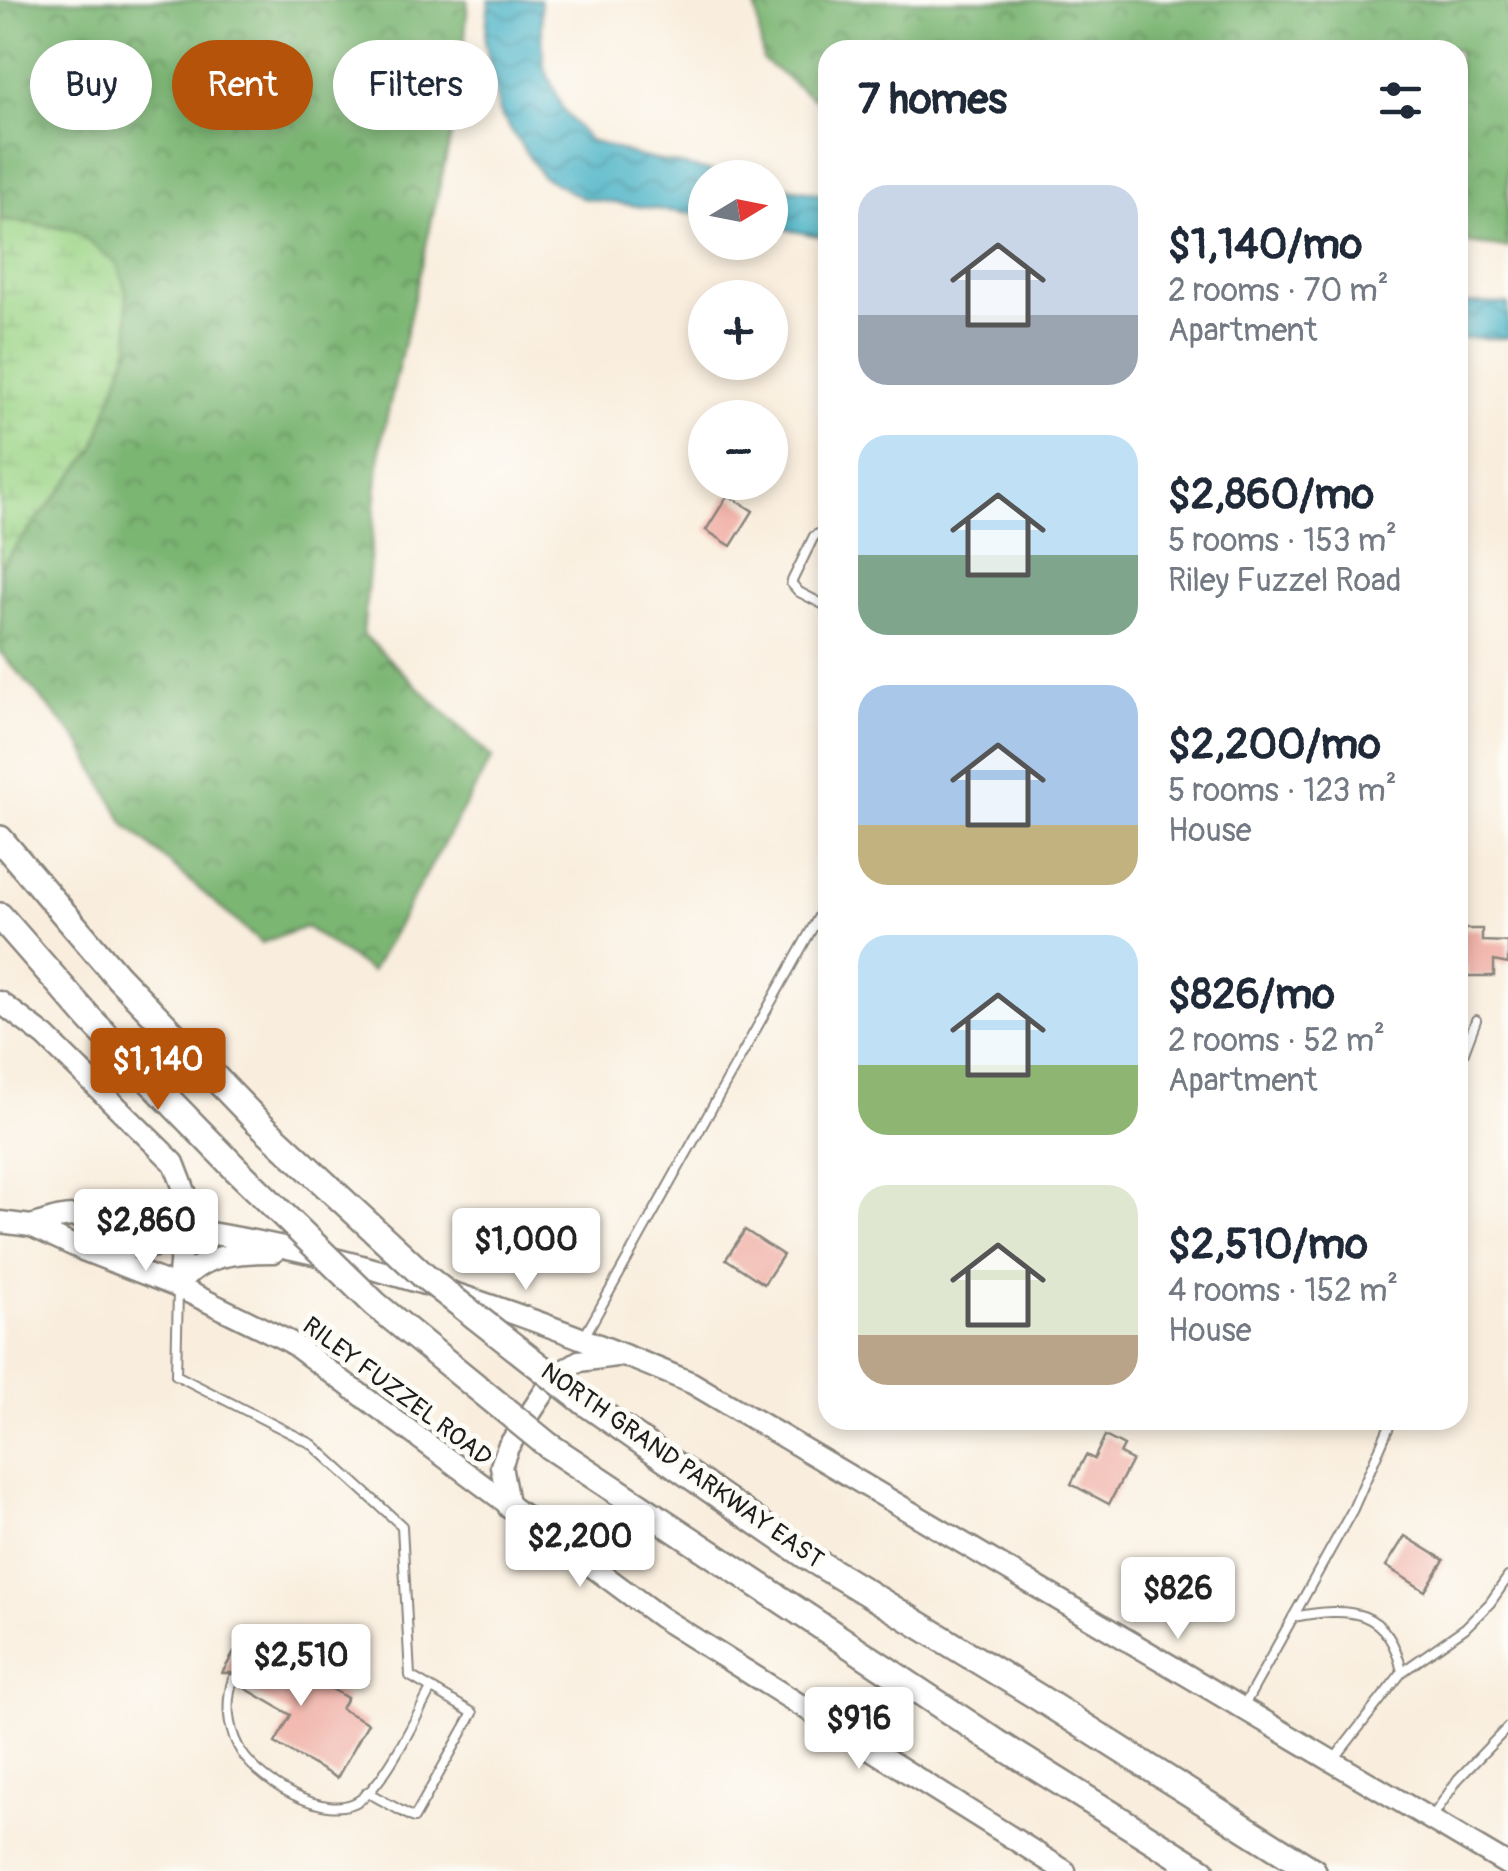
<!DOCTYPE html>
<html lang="en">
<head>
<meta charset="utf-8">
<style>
  :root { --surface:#fff; --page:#f2f2f3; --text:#1f2937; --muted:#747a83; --accent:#b45309 }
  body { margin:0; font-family:Pangolin,sans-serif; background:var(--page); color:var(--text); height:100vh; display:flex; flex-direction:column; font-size:38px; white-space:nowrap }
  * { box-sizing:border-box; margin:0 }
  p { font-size:32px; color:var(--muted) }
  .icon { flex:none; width:55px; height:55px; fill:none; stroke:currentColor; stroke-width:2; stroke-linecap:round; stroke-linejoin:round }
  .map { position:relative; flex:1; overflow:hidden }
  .drawer { position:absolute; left:818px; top:40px; width:650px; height:1390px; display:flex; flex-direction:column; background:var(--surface); border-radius:30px; box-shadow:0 5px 15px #0003 }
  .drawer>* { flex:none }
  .guide { position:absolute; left:30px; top:40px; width:638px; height:90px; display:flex; gap:20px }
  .needle { width:65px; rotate:80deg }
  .buttons { position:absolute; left:688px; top:160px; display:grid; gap:20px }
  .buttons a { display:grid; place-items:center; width:100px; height:100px; border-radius:50%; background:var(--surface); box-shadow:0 5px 15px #0003; font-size:50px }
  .price { position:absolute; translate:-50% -85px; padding:0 22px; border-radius:10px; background:#fff; color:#222; font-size:32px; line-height:65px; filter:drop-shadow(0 2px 5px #0008) }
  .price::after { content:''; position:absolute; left:50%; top:60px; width:30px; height:22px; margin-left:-15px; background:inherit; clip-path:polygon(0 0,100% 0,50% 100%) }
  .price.current { background:var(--accent); color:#fff }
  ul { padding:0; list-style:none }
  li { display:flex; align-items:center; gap:30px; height:250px; padding:0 40px }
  li span { display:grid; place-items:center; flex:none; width:280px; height:200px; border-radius:30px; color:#555 }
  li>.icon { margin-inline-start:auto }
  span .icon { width:120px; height:120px; fill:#fffc; stroke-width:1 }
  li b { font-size:42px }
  h2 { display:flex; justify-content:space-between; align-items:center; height:120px; padding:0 40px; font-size:42px }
  .pill { padding:0 35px; border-radius:45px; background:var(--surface); box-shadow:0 5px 15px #0003; font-size:35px; line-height:90px }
  .pill.current { background:var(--accent); color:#fff }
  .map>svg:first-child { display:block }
  .forest { fill:url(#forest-crowns); stroke:#4c6948; stroke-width:2.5 }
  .wetland { fill:url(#wetland-marsh); stroke:#5c7851; stroke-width:2.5 }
  .water { fill:url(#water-waves); stroke:#326771; stroke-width:2.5 }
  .building { fill:#f0b1a7 }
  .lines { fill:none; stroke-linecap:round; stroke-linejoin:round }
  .lane-casing { stroke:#8a857d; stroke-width:12 }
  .secondary-casing { stroke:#8a857d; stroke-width:25 }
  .highway-casing { stroke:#8a857d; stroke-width:30 }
  .lane { stroke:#fff; stroke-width:8 }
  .secondary { stroke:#fff; stroke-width:20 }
  .highway { stroke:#fff; stroke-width:25 }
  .highway-bridge-casing { stroke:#8a857d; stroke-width:30; stroke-linecap:butt }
  .highway-bridge { stroke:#fff; stroke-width:25 }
  .labels { text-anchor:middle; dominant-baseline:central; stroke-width:10; stroke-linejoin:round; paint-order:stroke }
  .street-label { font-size:25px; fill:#1c1c1c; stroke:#fdfcf7 }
</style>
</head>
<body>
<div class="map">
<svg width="1508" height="1871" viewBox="0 0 1508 1871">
  <defs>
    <pattern id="forest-crowns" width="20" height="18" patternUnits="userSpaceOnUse" patternTransform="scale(2.5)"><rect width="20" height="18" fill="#7cb673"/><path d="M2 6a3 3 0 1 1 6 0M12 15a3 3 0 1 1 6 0" fill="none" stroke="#65935e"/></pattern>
    <pattern id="wetland-marsh" width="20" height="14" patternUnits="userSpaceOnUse" patternTransform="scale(2.5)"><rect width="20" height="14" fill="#9bd486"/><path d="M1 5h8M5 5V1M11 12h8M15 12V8" fill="none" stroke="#85b573"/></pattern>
    <pattern id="water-waves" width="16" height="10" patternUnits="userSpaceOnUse" patternTransform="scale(2.5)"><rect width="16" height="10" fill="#48b2c6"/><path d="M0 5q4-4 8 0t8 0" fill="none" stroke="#3b90a0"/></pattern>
  </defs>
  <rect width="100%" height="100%" fill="#fdfcf7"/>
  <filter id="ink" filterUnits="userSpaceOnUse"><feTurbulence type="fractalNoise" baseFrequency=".01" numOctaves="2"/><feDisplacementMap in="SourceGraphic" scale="20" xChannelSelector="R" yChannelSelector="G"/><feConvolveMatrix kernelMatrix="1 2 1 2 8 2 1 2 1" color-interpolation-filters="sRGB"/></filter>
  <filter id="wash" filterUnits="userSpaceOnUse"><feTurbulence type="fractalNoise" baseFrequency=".0048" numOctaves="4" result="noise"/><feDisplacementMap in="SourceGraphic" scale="40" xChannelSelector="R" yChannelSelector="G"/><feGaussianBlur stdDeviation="2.25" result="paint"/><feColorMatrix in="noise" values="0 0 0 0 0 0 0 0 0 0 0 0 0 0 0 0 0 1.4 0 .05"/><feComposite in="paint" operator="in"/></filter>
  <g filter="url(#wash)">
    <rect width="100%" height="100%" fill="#f9eede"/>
    <g class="forest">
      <path d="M 0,0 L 468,0 L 460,96 L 381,443 L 363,634 L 492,758 L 371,972 L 306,927 L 261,943 L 125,824 L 79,741 L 0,652 L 0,566 L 12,548 L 74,230 L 0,219 Z"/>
      <path d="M 1508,0 L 1508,248 L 1458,242 L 1458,50 L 828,50 L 827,103 L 811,97 L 763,60 L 755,1 Z"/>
    </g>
    <path class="wetland" d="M 0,219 L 74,230 L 117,264 L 126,291 L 130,344 L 94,450 L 0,566 Z"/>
    <g class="water">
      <path d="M 489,0 L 540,0 L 544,66 L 563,110 L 589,140 L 637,156 L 739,177 L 705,178 L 705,216 L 582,198 L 542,176 L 500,114 L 485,42 Z"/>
      <path d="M 770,184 L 827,195 L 827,238 L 770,226 Z"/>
      <path d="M 1458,303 L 1508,304 L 1508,338 L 1458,338 Z"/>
    </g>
    <g id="blocks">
      <g class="building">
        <path d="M 728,495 L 753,511 L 731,546 L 706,530 Z"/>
        <path d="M 1458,929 L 1482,929 L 1482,941 L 1508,942 L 1508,964 L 1494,961 L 1494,976 L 1467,976 L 1467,965 L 1458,965 Z"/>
        <path d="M 745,1230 L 783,1255 L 764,1284 L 726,1259 Z"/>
        <path d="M 1105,1436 L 1124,1446 L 1120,1454 L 1132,1460 L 1109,1504 L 1071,1484 L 1086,1455 L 1094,1459 Z"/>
        <path d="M 1405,1536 L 1444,1560 L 1425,1591 L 1386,1566 Z"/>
        <path d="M 241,1641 L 274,1660 L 276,1656 L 347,1698 L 341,1709 L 368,1723 L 337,1778 L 275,1743 L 291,1715 L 243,1687 L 238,1673 L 222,1673 Z"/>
      </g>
    </g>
  </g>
  <g filter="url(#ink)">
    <use href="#blocks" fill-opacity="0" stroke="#8a857d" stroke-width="2.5"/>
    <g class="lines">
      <defs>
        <g id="lane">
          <path d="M 828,529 L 814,536 L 791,583 L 799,592 L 828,607"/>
          <path d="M 1458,1068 L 1476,1020"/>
          <path d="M 178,1291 L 176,1375 L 312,1444 L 402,1526 L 410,1676 L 473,1713 L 414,1818 L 367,1792"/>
          <path d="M 584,1337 L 828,900"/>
          <path d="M 1293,1617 C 1350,1606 1389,1608 1402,1672"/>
          <path d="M 233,1679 C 226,1700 227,1725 238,1746 C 253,1778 327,1825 361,1799 C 387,1780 415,1719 431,1689"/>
          <path d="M 1242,1709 L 1353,1509 L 1392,1420"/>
          <path d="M 1335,1758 L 1402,1672 L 1465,1628 L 1490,1603 L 1508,1577"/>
          <path d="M 1433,1816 L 1458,1779 L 1508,1727"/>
        </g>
        <g id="secondary">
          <path d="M 0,1002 L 46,1037 L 174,1163 L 186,1194 L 178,1287"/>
          <path d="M 0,1222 L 31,1226 L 83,1250 L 178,1287 L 290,1342 L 660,1617 L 1065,1871"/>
          <path d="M 31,1226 C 45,1222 61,1215 76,1216 C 106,1216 137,1223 167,1227 C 348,1250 524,1312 692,1383 L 1508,1865"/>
          <path d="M 94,1249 C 132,1244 152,1258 183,1229"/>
          <path d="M 179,1285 C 201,1254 238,1252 274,1252"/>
          <path d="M 509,1508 L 501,1466 L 508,1447 L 555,1376 L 579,1361 L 623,1355"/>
        </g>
        <g id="highway">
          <path d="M 0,839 L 118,977 L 256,1120"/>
          <path d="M 0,916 L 90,1019 L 236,1169"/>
          <path d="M 586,1403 L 805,1555 L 1038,1697 L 1313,1871"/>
          <path d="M 549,1446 L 996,1742 L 1202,1871"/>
        </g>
      </defs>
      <use href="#lane" class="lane-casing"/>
      <use href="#secondary" class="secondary-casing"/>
      <use href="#highway" class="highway-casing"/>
      <use href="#lane" class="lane"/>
      <use href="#secondary" class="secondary"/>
      <use href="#highway" class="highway"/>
      <defs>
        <g id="highway-bridge">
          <path d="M 256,1120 L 424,1276 L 586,1403"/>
          <path d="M 236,1169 L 375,1304 L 549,1446"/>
        </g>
      </defs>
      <use href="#highway-bridge" class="highway-bridge-casing"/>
      <use href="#highway-bridge" class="highway-bridge"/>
    </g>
  </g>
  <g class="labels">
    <g class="street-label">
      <text transform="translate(397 1392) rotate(37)">RILEY FUZZEL ROAD</text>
      <text transform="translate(682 1466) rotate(35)">NORTH GRAND PARKWAY EAST</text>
    </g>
  </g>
</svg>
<div class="buttons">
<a><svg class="needle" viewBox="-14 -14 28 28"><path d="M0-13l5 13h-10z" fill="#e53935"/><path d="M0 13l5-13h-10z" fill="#747a83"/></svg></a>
<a>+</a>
<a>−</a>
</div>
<b class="price current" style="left:158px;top:1113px">$1,140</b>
<b class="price" style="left:146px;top:1274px">$2,860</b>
<b class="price" style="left:526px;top:1293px">$1,000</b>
<b class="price" style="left:580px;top:1590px">$2,200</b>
<b class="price" style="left:1178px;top:1642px">$826</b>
<b class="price" style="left:301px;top:1709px">$2,510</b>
<b class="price" style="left:859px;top:1772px">$916</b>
<div class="guide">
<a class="pill">Buy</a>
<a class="pill current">Rent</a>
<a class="pill">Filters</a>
</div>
<section class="drawer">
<h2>7 homes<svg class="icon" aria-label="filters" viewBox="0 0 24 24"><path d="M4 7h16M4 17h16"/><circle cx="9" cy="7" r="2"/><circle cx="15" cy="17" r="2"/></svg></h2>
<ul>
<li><span style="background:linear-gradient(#c9d6e8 65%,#9aa5b1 0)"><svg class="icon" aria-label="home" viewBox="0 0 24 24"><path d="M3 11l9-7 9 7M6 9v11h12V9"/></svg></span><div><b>$1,140/mo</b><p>2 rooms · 70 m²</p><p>Apartment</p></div></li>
<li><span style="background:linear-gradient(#bfe0f5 60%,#7fa58c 0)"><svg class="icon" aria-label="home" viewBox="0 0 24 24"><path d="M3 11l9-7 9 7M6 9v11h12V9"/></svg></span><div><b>$2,860/mo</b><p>5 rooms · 153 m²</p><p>Riley Fuzzel Road</p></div></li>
<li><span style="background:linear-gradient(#a9c7e8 70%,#c2b280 0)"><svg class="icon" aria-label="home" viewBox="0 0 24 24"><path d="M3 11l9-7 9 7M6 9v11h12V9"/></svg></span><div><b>$2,200/mo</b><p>5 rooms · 123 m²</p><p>House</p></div></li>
<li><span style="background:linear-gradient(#bfe0f5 65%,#8fb573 0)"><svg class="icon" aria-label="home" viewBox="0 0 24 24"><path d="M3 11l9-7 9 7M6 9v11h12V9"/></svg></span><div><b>$826/mo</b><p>2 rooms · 52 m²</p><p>Apartment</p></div></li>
<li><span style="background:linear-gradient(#dfe7d0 75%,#b9a48a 0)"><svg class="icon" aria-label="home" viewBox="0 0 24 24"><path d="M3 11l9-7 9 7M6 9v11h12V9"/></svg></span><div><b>$2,510/mo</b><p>4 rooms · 152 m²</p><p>House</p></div></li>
</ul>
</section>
</div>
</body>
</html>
